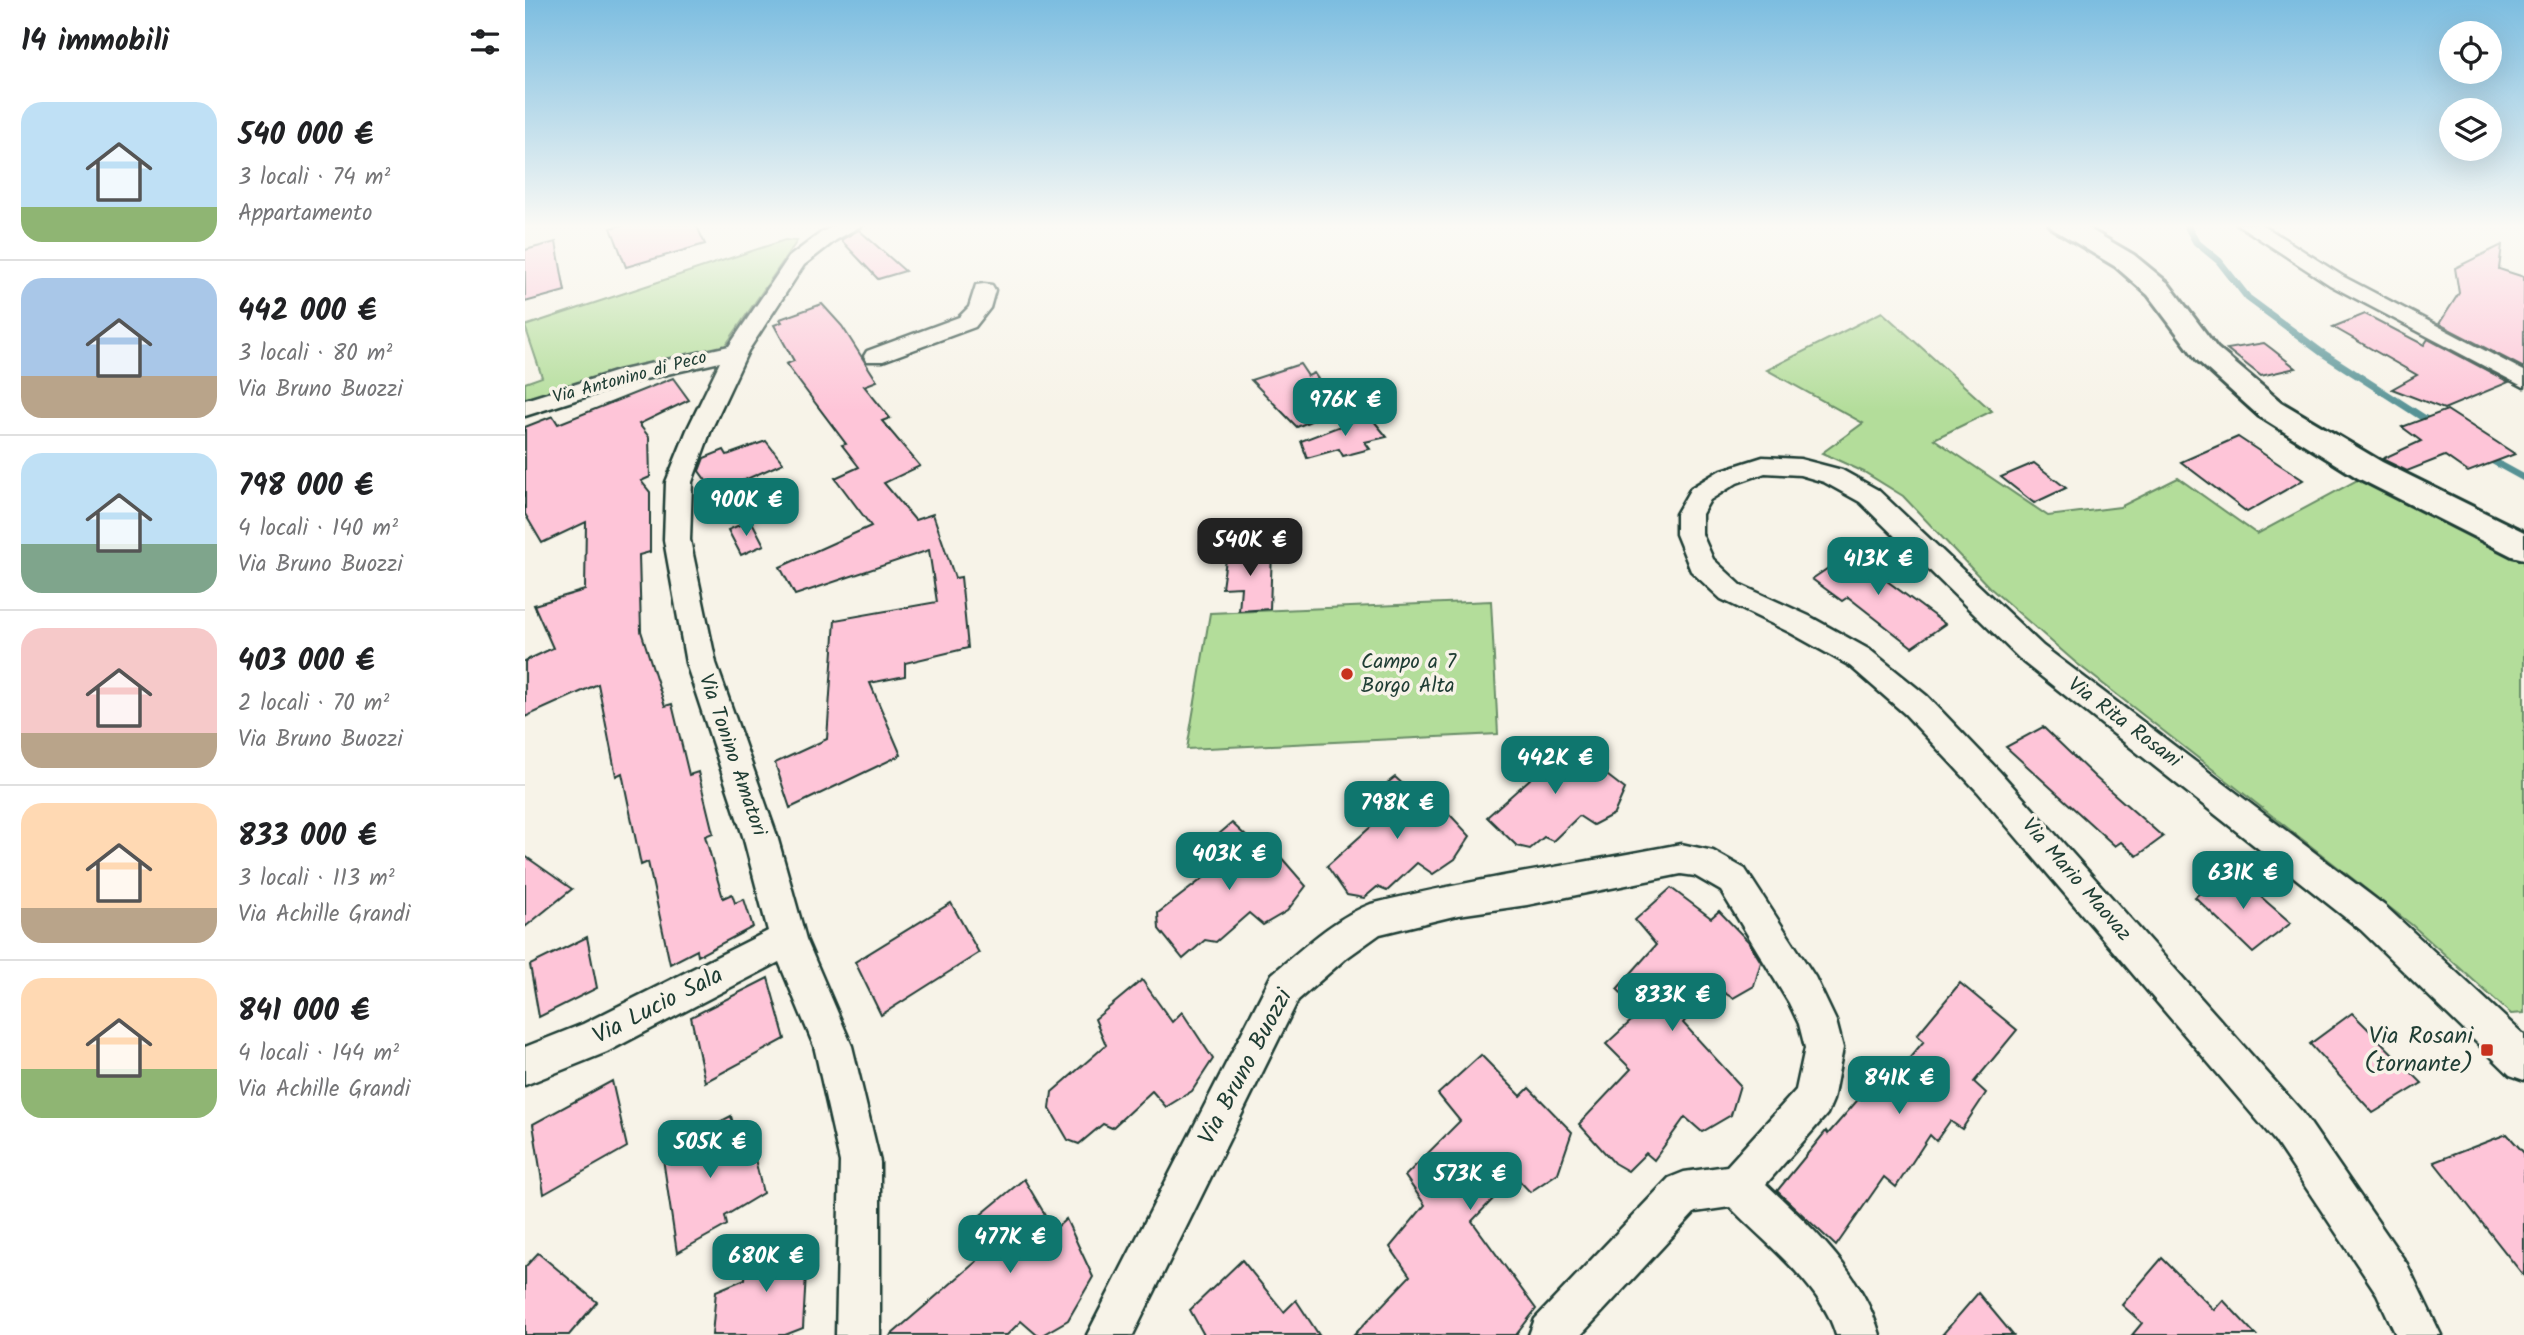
<!DOCTYPE html>
<html lang="it">
<head>
<meta charset="utf-8">
<style>
  :root { --surface:#fff; --page:#f6f6f6; --text:#202124; --muted:#757577; --line:#e0e0e0; --accent:#0f766e }
  body { margin:0; font-family:Kalam,sans-serif; background:var(--page); color:var(--text); height:100vh; display:flex; flex-direction:column; font-size:26px; white-space:nowrap }
  * { box-sizing:border-box; margin:0 }
  p { font-size:23px; color:var(--muted) }
  .icon { flex:none; width:38px; height:38px; fill:none; stroke:currentColor; stroke-width:2; stroke-linecap:round; stroke-linejoin:round }
  .map { position:relative; flex:1; overflow:hidden }
  .drawer { display:flex; flex-direction:column; background:var(--surface); width:525px }
  .drawer>* { flex:none }
  .tools { position:absolute; left:1914px; top:21px; display:grid; gap:14px }
  .tools a { display:grid; place-items:center; width:63px; height:63px; border-radius:50%; background:var(--surface); box-shadow:0 7px 28px #0002; font-size:35px }
  .price { position:absolute; translate:-50% -60px; padding:0 16px; border-radius:14px; background:var(--accent); color:#fff; font-size:23px; line-height:46px; filter:drop-shadow(0 2px 4px #0008) }
  .price::after { content:''; position:absolute; left:50%; top:42px; width:21px; height:16px; margin-left:-10px; background:inherit; clip-path:polygon(0 0,100% 0,50% 100%) }
  .price.current { background:#222; color:#fff }
  ul { padding:0; list-style:none }
  li { display:flex; align-items:center; gap:21px; height:175px; padding:0 21px }
  li+li { border-top:2px solid var(--line) }
  li span { display:grid; place-items:center; flex:none; width:196px; height:140px; border-radius:21px; color:#555 }
  li>.icon { margin-inline-start:auto }
  span .icon { width:84px; height:84px; fill:#fffc; stroke-width:1 }
  li b { font-size:30px }
  h2 { display:flex; justify-content:space-between; align-items:center; height:84px; padding:0 21px; font-size:30px }
  main { display:flex; flex:1; min-height:0 }
  .map>svg:first-child { display:block }
  .green { fill:#b3dd9a; stroke:#698d67; stroke-width:2 }
  .lines { fill:none; stroke-linecap:round; stroke-linejoin:round }
  .stream { stroke:#569295; stroke-width:7 }
  .building { fill:#fec5d8; stroke:#1f3d34; stroke-width:2 }
  .minor-casing { stroke:#1f3d34; stroke-width:5 }
  .tertiary-casing { stroke:#1f3d34; stroke-width:6 }
  .minor { fill:#f7f3e8; fill-rule:evenodd }
  .tertiary { fill:#f7f3e8; fill-rule:evenodd }
  .poi-dot { fill:#c8321e; stroke:#f7f3e8; stroke-width:2.5 }
  .labels { text-anchor:middle; dominant-baseline:central; stroke-width:7; stroke-linejoin:round; paint-order:stroke }
  .far-street-label { font-size:18px; fill:#1f3d34; stroke:#f7f3e8 }
  .poi-label { font-size:21px; fill:#1f3d34; stroke:#f7f3e8; text-anchor:start }
  .street-label { font-size:21px; fill:#1f3d34; stroke:#f7f3e8 }
  .near-street-label { font-size:24px; fill:#1f3d34; stroke:#f7f3e8 }
  .near-poi-label { font-size:24px; fill:#1f3d34; stroke:#f7f3e8; text-anchor:end }
</style>
</head>
<body>
<main>
<section class="drawer">
<h2>14 immobili<svg class="icon" aria-label="filters" viewBox="0 0 24 24"><path d="M4 7h16M4 17h16"/><circle cx="9" cy="7" r="2"/><circle cx="15" cy="17" r="2"/></svg></h2>
<ul>
<li><span style="background:linear-gradient(#bfe0f5 75%,#8fb573 0)"><svg class="icon" aria-label="home" viewBox="0 0 24 24"><path d="M3 11l9-7 9 7M6 9v11h12V9"/></svg></span><div><b>540 000 €</b><p>3 locali · 74 m²</p><p>Appartamento</p></div></li>
<li><span style="background:linear-gradient(#a9c7e8 70%,#b9a48a 0)"><svg class="icon" aria-label="home" viewBox="0 0 24 24"><path d="M3 11l9-7 9 7M6 9v11h12V9"/></svg></span><div><b>442 000 €</b><p>3 locali · 80 m²</p><p>Via Bruno Buozzi</p></div></li>
<li><span style="background:linear-gradient(#bfe0f5 65%,#7fa58c 0)"><svg class="icon" aria-label="home" viewBox="0 0 24 24"><path d="M3 11l9-7 9 7M6 9v11h12V9"/></svg></span><div><b>798 000 €</b><p>4 locali · 140 m²</p><p>Via Bruno Buozzi</p></div></li>
<li><span style="background:linear-gradient(#f6c9c9 75%,#b9a48a 0)"><svg class="icon" aria-label="home" viewBox="0 0 24 24"><path d="M3 11l9-7 9 7M6 9v11h12V9"/></svg></span><div><b>403 000 €</b><p>2 locali · 70 m²</p><p>Via Bruno Buozzi</p></div></li>
<li><span style="background:linear-gradient(#ffd9b3 75%,#b9a48a 0)"><svg class="icon" aria-label="home" viewBox="0 0 24 24"><path d="M3 11l9-7 9 7M6 9v11h12V9"/></svg></span><div><b>833 000 €</b><p>3 locali · 113 m²</p><p>Via Achille Grandi</p></div></li>
<li><span style="background:linear-gradient(#ffd9b3 65%,#8fb573 0)"><svg class="icon" aria-label="home" viewBox="0 0 24 24"><path d="M3 11l9-7 9 7M6 9v11h12V9"/></svg></span><div><b>841 000 €</b><p>4 locali · 144 m²</p><p>Via Achille Grandi</p></div></li>
</ul>
</section>
<div class="map">
<svg width="1999" height="1335" viewBox="0 0 1999 1335">
  <rect width="100%" height="100%" fill="#f7f3e8"/>
  <filter id="ink" filterUnits="userSpaceOnUse"><feTurbulence type="fractalNoise" baseFrequency=".0143" numOctaves="2"/><feDisplacementMap in="SourceGraphic" scale="14" xChannelSelector="R" yChannelSelector="G"/><feConvolveMatrix kernelMatrix="1 2 1 2 8 2 1 2 1" color-interpolation-filters="sRGB"/></filter>
  <g filter="url(#ink)">
    <g class="green">
      <path d="M 260,240 L 272,241 L 200,346 L 68,378 L 0,400 L 0,383 L 17,377 L 0,326 Z"/>
      <path d="M 1357,312 L 1467,411 L 1409,439 L 1523,516 L 1595,507 L 1653,478 L 1732,534 L 1834,479 L 1999,560 L 1999,1013 L 1986,1014 L 1887,925 L 1550,662 L 1464,587 L 1378,496 L 1339,472 L 1297,453 L 1338,423 L 1242,370 Z"/>
      <path d="M 966,601 L 973,734 L 662,749 L 685,613 Z"/>
    </g>
    <g class="lines">
      <g class="stream">
        <path d="M 1661,224 L 1671,242 L 1694,261 L 1723,298 L 1796,352 L 1908,424"/>
        <path d="M 1959,456 L 1999,478"/>
      </g>
    </g>
    <g class="building">
      <path d="M 101,224 L 171,224 L 180,244 L 101,267 L 86,228 Z"/>
      <path d="M 334,230 L 380,271 L 353,279 L 316,240 Z"/>
      <path d="M 31,242 L 40,291 L 0,302 L 0,250 Z"/>
      <path d="M 1977,245 L 1974,269 L 1999,277 L 1999,368 L 1914,324 L 1934,293 L 1930,268 Z"/>
      <path d="M 297,304 L 317,326 L 352,381 L 339,386 L 365,418 L 357,421 L 395,466 L 359,483 L 390,520 L 408,514 L 430,578 L 436,577 L 443,648 L 380,663 L 380,676 L 345,683 L 376,755 L 265,808 L 250,763 L 302,739 L 310,620 L 412,602 L 404,550 L 270,595 L 255,567 L 346,526 L 310,478 L 334,467 L 317,445 L 321,444 L 261,364 L 269,361 L 249,325 L 257,322 L 255,319 Z"/>
      <path d="M 1840,314 L 1899,345 L 1903,339 L 1984,382 L 1919,409 L 1867,389 L 1892,375 L 1808,327 Z"/>
      <path d="M 1739,343 L 1747,349 L 1771,368 L 1736,376 L 1702,349 Z"/>
      <path d="M 775,364 L 783,376 L 789,373 L 813,409 L 772,427 L 726,380 Z"/>
      <path d="M 148,378 L 164,400 L 114,424 L 124,437 L 125,477 L 116,481 L 125,492 L 125,552 L 114,555 L 116,631 L 140,706 L 147,704 L 164,775 L 173,772 L 188,833 L 180,836 L 198,898 L 207,894 L 210,903 L 219,899 L 228,927 L 173,956 L 172,950 L 145,964 L 123,862 L 116,865 L 97,773 L 91,776 L 73,684 L 0,717 L 0,661 L 28,648 L 9,605 L 60,590 L 61,522 L 17,543 L 0,514 L 0,427 L 28,416 L 33,424 Z"/>
      <path d="M 1922,410 L 1990,454 L 1943,472 L 1920,456 L 1882,471 L 1857,459 L 1896,441 L 1877,427 Z"/>
      <path d="M 844,415 L 862,437 L 840,442 L 845,449 L 818,456 L 814,449 L 782,458 L 776,441 Z"/>
      <path d="M 1713,437 L 1778,480 L 1722,512 L 1656,462 Z"/>
      <path d="M 241,441 L 258,463 L 190,493 L 174,471 L 179,458 L 199,450 L 202,455 Z"/>
      <path d="M 1509,463 L 1541,488 L 1509,503 L 1476,477 Z"/>
      <path d="M 226,520 L 239,545 L 216,555 L 203,530 Z"/>
      <path d="M 1333,548 L 1363,569 L 1354,575 L 1420,624 L 1387,647 L 1323,597 L 1317,601 L 1287,579 Z"/>
      <path d="M 747,550 L 745,609 L 714,611 L 716,587 L 697,588 L 702,552 Z"/>
      <path d="M 1518,727 L 1571,778 L 1638,837 L 1612,856 L 1596,842 L 1590,846 L 1481,747 Z"/>
      <path d="M 1023,736 L 1058,762 L 1061,759 L 1100,789 L 1089,814 L 1068,825 L 1054,816 L 1028,841 L 1019,837 L 1005,849 L 992,846 L 962,817 L 1005,779 L 988,760 Z"/>
      <path d="M 870,777 L 904,808 L 912,801 L 945,836 L 930,859 L 908,874 L 892,863 L 862,891 L 852,887 L 839,898 L 822,895 L 802,866 L 849,824 L 833,806 Z"/>
      <path d="M 707,823 L 741,855 L 748,848 L 781,886 L 762,911 L 738,925 L 724,913 L 691,942 L 680,940 L 658,959 L 634,929 L 633,913 L 681,876 L 668,856 Z"/>
      <path d="M 0,856 L 47,889 L 0,927 Z"/>
      <path d="M 1705,870 L 1766,923 L 1728,953 L 1670,897 Z"/>
      <path d="M 1146,888 L 1186,918 L 1194,911 L 1223,941 L 1236,962 L 1229,986 L 1208,998 L 1188,986 L 1158,1023 L 1215,1085 L 1206,1115 L 1177,1132 L 1160,1117 L 1129,1160 L 1121,1153 L 1103,1171 L 1089,1163 L 1054,1124 L 1106,1069 L 1081,1044 L 1116,1012 L 1092,989 L 1131,945 L 1110,920 Z"/>
      <path d="M 426,903 L 454,953 L 356,1015 L 330,962 Z"/>
      <path d="M 62,937 L 72,988 L 14,1017 L 5,965 Z"/>
      <path d="M 243,978 L 260,1039 L 180,1082 L 166,1017 Z"/>
      <path d="M 617,980 L 647,1022 L 657,1012 L 688,1059 L 667,1091 L 641,1107 L 627,1091 L 587,1128 L 578,1124 L 554,1144 L 543,1140 L 525,1109 L 527,1092 L 581,1045 L 570,1019 Z"/>
      <path d="M 1435,983 L 1492,1030 L 1449,1082 L 1461,1093 L 1437,1129 L 1425,1121 L 1411,1141 L 1405,1135 L 1371,1187 L 1359,1177 L 1311,1246 L 1252,1191 L 1301,1131 L 1303,1134 L 1351,1079 L 1361,1086 L 1399,1041 L 1392,1035 Z"/>
      <path d="M 1827,1013 L 1897,1083 L 1848,1113 L 1785,1044 Z"/>
      <path d="M 956,1055 L 996,1096 L 1004,1088 L 1047,1132 L 1033,1173 L 1005,1192 L 990,1176 L 947,1221 L 1011,1309 L 991,1335 L 829,1335 L 885,1276 L 865,1247 L 900,1205 L 880,1176 L 935,1121 L 913,1094 Z"/>
      <path d="M 87,1081 L 102,1147 L 19,1194 L 8,1124 Z"/>
      <path d="M 206,1116 L 210,1131 L 222,1125 L 238,1193 L 200,1216 L 202,1225 L 152,1253 L 137,1152 Z"/>
      <path d="M 1982,1134 L 1999,1153 L 1999,1276 L 1909,1162 Z"/>
      <path d="M 499,1179 L 529,1230 L 541,1219 L 568,1277 L 543,1320 L 517,1335 L 512,1335 L 496,1321 L 482,1335 L 366,1335 L 452,1261 L 441,1227 Z"/>
      <path d="M 283,1236 L 278,1328 L 260,1335 L 187,1335 L 191,1291 L 220,1279 L 222,1255 Z"/>
      <path d="M 13,1253 L 72,1302 L 44,1335 L 0,1335 L 0,1267 Z"/>
      <path d="M 1637,1258 L 1689,1310 L 1698,1300 L 1731,1335 L 1607,1335 L 1617,1323 L 1597,1305 Z"/>
      <path d="M 717,1260 L 759,1312 L 771,1300 L 794,1335 L 679,1335 L 665,1310 Z"/>
      <path d="M 1453,1293 L 1488,1335 L 1417,1335 Z"/>
    </g>
    <g class="lines">
      <defs>
        <g id="minor">
          <path d="M 313,224 L 339,224 L 311,240 L 279,265 L 223,351 L 186,430 L 167,482 L 165,540 L 191,663 L 252,836 L 281,939 L 327,1046 L 355,1162 L 355,1335 L 311,1335 L 315,1162 L 289,1046 L 254,962 L 82,1052 L 0,1085 L 0,1047 L 58,1024 L 243,931 L 218,836 L 161,663 L 139,540 L 141,482 L 162,430 L 195,362 L 107,382 L 0,416 L 0,400 L 93,371 L 204,346 L 264,257 L 297,232 Z"/>
          <path d="M 1712,224 L 1736,224 L 1819,277 L 1999,371 L 1999,387 L 1805,285 Z"/>
          <path d="M 459,284 L 467,285 L 470,290 L 465,308 L 450,327 L 358,361 L 342,361 L 339,356 L 342,351 L 434,317 L 444,307 L 451,285 Z"/>
          <path d="M 1238,457 L 1275,459 L 1317,470 L 1353,490 L 1518,646 L 1860,906 L 1999,1035 L 1999,1080 L 1985,1075 L 1836,930 L 1498,662 L 1335,502 L 1299,482 L 1275,475 L 1240,473 L 1212,483 L 1185,500 L 1177,514 L 1177,534 L 1188,559 L 1216,585 L 1284,616 L 1345,650 L 1402,696 L 1475,772 L 1778,1113 L 1882,1264 L 1916,1335 L 1871,1335 L 1852,1294 L 1750,1141 L 1453,792 L 1380,714 L 1325,666 L 1264,632 L 1196,599 L 1166,571 L 1151,534 L 1151,514 L 1166,488 L 1194,471 Z"/>
          <path d="M 1156,844 L 1188,851 L 1220,869 L 1290,977 L 1311,1021 L 1318,1048 L 1308,1100 L 1302,1114 L 1241,1184 C 1288,1229 1336,1271 1355,1335 L 1311,1335 C 1298,1287 1239,1242 1205,1207 L 1170,1212 L 1056,1335 L 1004,1335 L 1010,1319 L 1144,1178 L 1159,1172 L 1202,1166 L 1271,1090 L 1280,1048 L 1274,1024 L 1264,1003 L 1196,891 L 1170,876 L 1156,874 L 1002,905 L 933,915 L 855,934 L 820,959 L 773,1000 L 608,1335 L 562,1335 L 747,974 C 777,949 809,918 846,904 C 948,879 1053,864 1156,844 Z"/>
        </g>
        <path id="tertiary" d="M 1524,224 L 1556,224 L 1609,255 L 1643,283 L 1692,348 L 1756,402 L 1857,462 L 1999,532 L 1999,559 L 1987,556 L 1833,478 L 1734,416 L 1672,360 L 1623,295 L 1591,267 L 1528,229 Z"/>
      </defs>
      <use href="#minor" class="minor-casing"/>
      <use href="#tertiary" class="tertiary-casing"/>
      <use href="#minor" class="minor"/>
      <use href="#tertiary" class="tertiary"/>
    </g>
  </g>
  <linearGradient id="sky" x2="0" y2="1"><stop stop-color="#7cbde0"/><stop offset="0.55" stop-color="#fbfaf5"/><stop offset="1" stop-color="#fbfaf5" stop-opacity="0"/></linearGradient>
  <rect width="1999" height="411" fill="url(#sky)"/>
  <g class="poi-dot">
    <circle cx="822" cy="674" r="7"/>
    <rect x="1955" y="1043" width="14" height="14" rx="3.5"/>
  </g>
  <g class="labels">
    <g class="far-street-label">
      <text transform="translate(105 378) rotate(-15)">Via Antonino di Peco</text>
    </g>
    <g class="poi-label">
      <text x="836" y="662">Campo a 7<tspan x="836" dy="24">Borgo Alta</tspan></text>
    </g>
    <g class="street-label">
      <text transform="translate(1599 723) rotate(37)">Via Rita Rosani</text>
      <text transform="translate(207 755) rotate(71)">Via Tonino Amatori</text>
      <text transform="translate(1551 880) rotate(49)">Via Mario Maovaz</text>
    </g>
    <g class="near-street-label">
      <text transform="translate(133 1006) rotate(-27)">Via Lucio Sala</text>
      <text transform="translate(721 1067) rotate(-62)">Via Bruno Buozzi</text>
    </g>
    <g class="near-poi-label">
      <text x="1948" y="1036">Via Rosani<tspan x="1948" dy="28">(tornante)</tspan></text>
    </g>
  </g>
</svg>
<div class="tools">
<a><svg class="icon" aria-label="locate" viewBox="0 0 24 24"><circle cx="12" cy="12" r="6"/><path d="M12 2v4M12 18v4M2 12h4M18 12h4"/></svg></a>
<a><svg class="icon" aria-label="layers" viewBox="0 0 24 24"><path d="M12 4l9 5-9 5-9-5zM3 14l9 5 9-5"/></svg></a>
</div>
<b class="price" style="left:820px;top:438px">976K €</b>
<b class="price" style="left:221px;top:538px">900K €</b>
<b class="price current" style="left:725px;top:578px">540K €</b>
<b class="price" style="left:1353px;top:597px">413K €</b>
<b class="price" style="left:1030px;top:796px">442K €</b>
<b class="price" style="left:872px;top:841px">798K €</b>
<b class="price" style="left:704px;top:892px">403K €</b>
<b class="price" style="left:1718px;top:911px">631K €</b>
<b class="price" style="left:1147px;top:1033px">833K €</b>
<b class="price" style="left:1374px;top:1116px">841K €</b>
<b class="price" style="left:185px;top:1180px">505K €</b>
<b class="price" style="left:945px;top:1212px">573K €</b>
<b class="price" style="left:485px;top:1275px">477K €</b>
<b class="price" style="left:241px;top:1294px">680K €</b>
</div>
</main>
</body>
</html>
